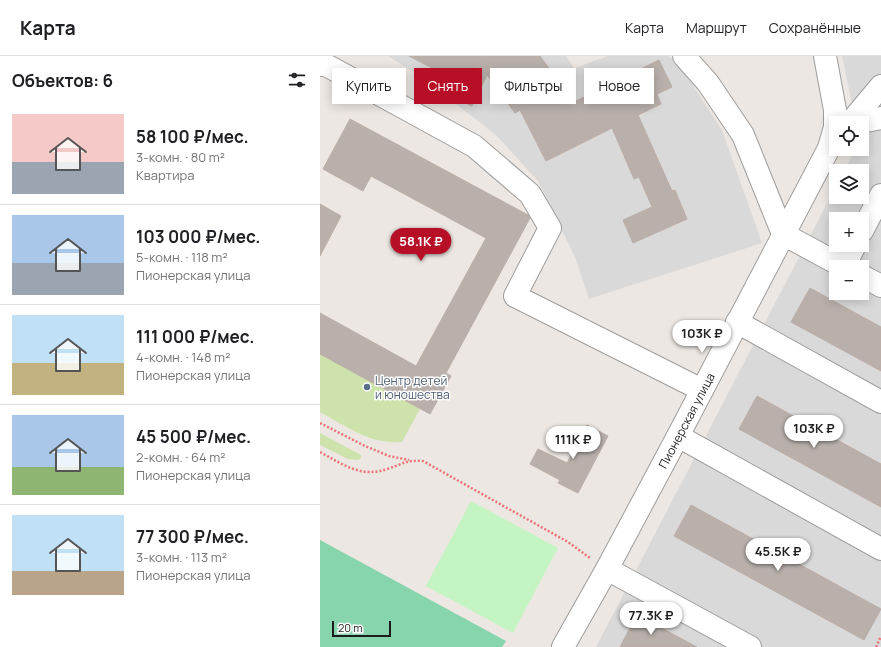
<!DOCTYPE html>
<html lang="ru">
<head>
<meta charset="utf-8">
<style>
  :root { --surface:#fff; --page:#f6f6f6; --text:#202124; --muted:#757577; --line:#e0e0e0; --accent:#b71026 }
  body { margin:0; font-family:Manrope,sans-serif; background:var(--page); color:var(--text); height:100vh; display:flex; flex-direction:column; font-size:15px; white-space:nowrap }
  * { box-sizing:border-box; margin:0 }
  p { font-size:13px; color:var(--muted) }
  .icon { flex:none; width:22px; height:22px; fill:none; stroke:currentColor; stroke-width:2; stroke-linecap:round; stroke-linejoin:round }
  .map { position:relative; flex:1; overflow:hidden }
  .drawer { display:flex; flex-direction:column; background:var(--surface); width:320px }
  .drawer>* { flex:none }
  .hud { position:absolute; left:12px; top:12px; width:380px; height:36px; display:flex; gap:8px }
  .controls { position:absolute; left:509px; top:60px; display:grid; gap:8px }
  .controls a { display:grid; place-items:center; width:40px; height:40px; border-radius:0px; background:var(--surface); box-shadow:0 2px 10px #0003; font-size:20px }
  .scale { position:absolute; left:12px; bottom:10px; width:59px; box-sizing:border-box; padding-left:4px; border:2px solid #1c1c1c; border-top:0; font-size:11px; line-height:14px; white-space:nowrap; color:#1c1c1c; -webkit-text-stroke:3px #fff; paint-order:stroke }
  .price { position:absolute; translate:-50% -34px; padding:0 9px; border-radius:14px; background:#fff; color:#222; font-size:13px; line-height:26px; filter:drop-shadow(0 1px 2px #0008) }
  .price::after { content:''; position:absolute; left:50%; top:24px; width:12px; height:9px; margin-left:-6px; background:inherit; clip-path:polygon(0 0,100% 0,50% 100%) }
  .price.on { background:var(--accent); color:#fff }
  ul { padding:0; list-style:none }
  li { display:flex; align-items:center; gap:12px; height:100px; padding:0 12px }
  li+li { border-top:1px solid var(--line) }
  li span { display:grid; place-items:center; flex:none; width:112px; height:80px; border-radius:0px; color:#555 }
  li>.icon { margin-inline-start:auto }
  span .icon { width:48px; height:48px; fill:#fffc; stroke-width:1 }
  li b { font-size:17px }
  h2 { display:flex; justify-content:space-between; align-items:center; height:48px; padding:0 12px; font-size:17px }
  .pill { padding:0 14px; border-radius:0px; background:var(--surface); box-shadow:0 2px 10px #0003; font-size:14px; line-height:36px }
  .pill.on { background:var(--accent); color:#fff }
  header { display:flex; align-items:center; gap:24px; box-sizing:border-box; height:56px; padding:0 20px; background:var(--surface); border-bottom:1px solid var(--line) }
  header strong { font-size:19px }
  nav { display:flex; gap:22px; margin-inline-start:auto; font-size:14px }
  main { display:flex; flex:1; min-height:0 }
  .map>svg:first-child { display:block }
  .residential { fill:#dad9d9; fill-rule:evenodd }
  .grass { fill:#cee3ab }
  .park { fill:#c4f4c1 }
  .pitch { fill:#86d5ac }
  .building { fill:#b9b0ac; stroke:#bcada6 }
  .lines { fill:none; stroke-linecap:round; stroke-linejoin:round }
  .minor-casing { stroke:#9d9d9d; stroke-width:24 }
  .path { stroke:#ed7275; stroke-width:2.5; stroke-dasharray:2 2; stroke-linecap:butt }
  .minor { stroke:#fff; stroke-width:22 }
  .service-dot { fill:#5c6f8a; stroke:#fff; stroke-width:1.5 }
  .labels { text-anchor:middle; dominant-baseline:central; stroke-width:3; stroke-linejoin:round; paint-order:stroke }
  .service-label { font-size:12px; fill:#4e5e75; stroke:#fff; text-anchor:start }
  .street-label { font-size:12px; fill:#1c1c1c; stroke:#fff }
</style>
</head>
<body>
<header>
<strong>Карта</strong>
<nav><a>Карта</a><a>Маршрут</a><a>Сохранённые</a></nav>
</header>
<main>
<section class="drawer">
<h2>Объектов: 6<svg class="icon" aria-label="filters" viewBox="0 0 24 24"><path d="M4 7h16M4 17h16"/><circle cx="9" cy="7" r="2"/><circle cx="15" cy="17" r="2"/></svg></h2>
<ul>
<li><span style="background:linear-gradient(#f6c9c9 60%,#9aa5b1 0)"><svg class="icon" aria-label="home" viewBox="0 0 24 24"><path d="M3 11l9-7 9 7M6 9v11h12V9"/></svg></span><div><b>58 100 ₽/мес.</b><p>3-комн. · 80 m²</p><p>Квартира</p></div></li>
<li><span style="background:linear-gradient(#a9c7e8 60%,#9aa5b1 0)"><svg class="icon" aria-label="home" viewBox="0 0 24 24"><path d="M3 11l9-7 9 7M6 9v11h12V9"/></svg></span><div><b>103 000 ₽/мес.</b><p>5-комн. · 118 m²</p><p>Пионерская улица</p></div></li>
<li><span style="background:linear-gradient(#bfe0f5 60%,#c2b280 0)"><svg class="icon" aria-label="home" viewBox="0 0 24 24"><path d="M3 11l9-7 9 7M6 9v11h12V9"/></svg></span><div><b>111 000 ₽/мес.</b><p>4-комн. · 148 m²</p><p>Пионерская улица</p></div></li>
<li><span style="background:linear-gradient(#a9c7e8 65%,#8fb573 0)"><svg class="icon" aria-label="home" viewBox="0 0 24 24"><path d="M3 11l9-7 9 7M6 9v11h12V9"/></svg></span><div><b>45 500 ₽/мес.</b><p>2-комн. · 64 m²</p><p>Пионерская улица</p></div></li>
<li><span style="background:linear-gradient(#bfe0f5 70%,#b9a48a 0)"><svg class="icon" aria-label="home" viewBox="0 0 24 24"><path d="M3 11l9-7 9 7M6 9v11h12V9"/></svg></span><div><b>77 300 ₽/мес.</b><p>3-комн. · 113 m²</p><p>Пионерская улица</p></div></li>
</ul>
</section>
<div class="map">
<svg width="561" height="591" viewBox="0 0 561 591">
  <rect width="100%" height="100%" fill="#ece7e2"/>
  <g class="residential">
    <path d="M 68,0 L 246,0 L 254,12 L 288,0 L 347,0 L 357,5 L 402,74 L 442,187 L 269,243 L 255,201 L 218,125 L 176,79 L 100,20 Z"/>
    <path d="M 522,0 L 561,0 L 561,591 L 276,591 L 516,130 L 516,141 L 542,141 L 542,115 L 524,115 L 535,93 L 542,93 L 542,67 L 536,67 ZM 516,163 L 542,163 L 542,189 L 516,189 ZM 516,211 L 542,211 L 542,237 L 516,237 Z"/>
  </g>
  <g class="grass">
    <path d="M 0,298 L 100,353 L 82,386 C 51,389 26,370 0,356 Z"/>
    <path d="M 0,377 L 41,399 L 41,402 L 38,404 L 28,403 L 0,389 Z"/>
  </g>
  <path class="park" d="M 151,445 L 238,492 L 193,577 L 106,530 Z"/>
  <path class="pitch" d="M 0,484 L 186,585 L 182,591 L 0,591 Z"/>
  <g class="building">
    <path d="M 89,0 L 220,0 L 254,46 L 339,4 L 352,31 L 337,38 L 341,48 L 318,59 L 352,135 L 355,134 L 367,163 L 313,187 L 303,164 L 332,151 L 319,121 L 314,123 L 292,72 L 226,105 L 200,54 L 195,57 L 167,19 L 152,50 L 137,43 L 143,28 Z"/>
    <path d="M 30,63 L 208,159 L 210,162 L 126,317 L 131,320 L 110,358 L 0,298 L 0,257 L 96,310 L 166,182 L 51,120 L 43,135 L 3,113 Z"/>
    <path d="M 0,148 L 21,160 L 0,200 Z"/>
    <path d="M 490,232 L 561,271 L 561,315 L 471,266 Z"/>
    <path d="M 437,340 L 561,408 L 561,451 L 419,373 Z"/>
    <path d="M 267,369 L 288,380 L 258,437 L 238,427 L 240,424 L 210,408 L 218,393 L 247,407 Z"/>
    <path d="M 371,449 L 561,553 L 544,584 L 354,480 Z"/>
    <path d="M 317,559 L 377,591 L 300,591 Z"/>
  </g>
  <g class="lines">
    <defs>
      <g id="minor">
        <path d="M 364,0 L 388,27 L 423,79 L 463,178 L 524,211"/>
        <path d="M 0,9 L 6,9 L 154,90 L 210,138 L 230,172 L 195,240 L 382,334"/>
        <path d="M 530,67 L 561,30"/>
        <path d="M 536,67 L 561,62"/>
        <path d="M 542,175 L 561,139"/>
        <path d="M 524,211 L 535,189"/>
        <path d="M 542,220 L 561,230"/>
        <path d="M 417,266 L 561,346"/>
        <path d="M 358,380 L 561,493"/>
        <path d="M 287,513 L 430,591"/>
        <path id="s1" d="M 243,591 L 287,513 L 358,380 L 509,92 L 515,71 L 515,54 L 505,0"/>
      </g>
    </defs>
    <use href="#minor" class="minor-casing"/>
    <g class="path">
      <path d="M 0,367 L 45,390 L 69,400 L 89,404"/>
      <path d="M 0,396 C 24,409 42,423 70,412 C 85,407 86,404 103,405 L 248,486 L 270,502"/>
      <path d="M 556,591 L 561,580"/>
    </g>
    <use href="#minor" class="minor"/>
  </g>
  <circle class="service-dot" cx="47" cy="331" r="4"/>
  <g class="labels">
    <g class="service-label">
      <text x="55" y="324">Центр детей<tspan x="55" dy="14">и юношества</tspan></text>
    </g>
    <g class="street-label">
      <text stroke="none"><textPath href="#s1" startOffset="258">Пионерская улица</textPath></text>
    </g>
  </g>
</svg>
<div class="controls">
<a><svg class="icon" aria-label="locate" viewBox="0 0 24 24"><circle cx="12" cy="12" r="6"/><path d="M12 2v4M12 18v4M2 12h4M18 12h4"/></svg></a>
<a><svg class="icon" aria-label="layers" viewBox="0 0 24 24"><path d="M12 4l9 5-9 5-9-5zM3 14l9 5 9-5"/></svg></a>
<a>+</a>
<a>−</a>
</div>
<div class="scale">20 m</div>
<b class="price on" style="left:101px;top:206px">58.1K ₽</b>
<b class="price" style="left:382px;top:298px">103K ₽</b>
<b class="price" style="left:494px;top:393px">103K ₽</b>
<b class="price" style="left:253px;top:404px">111K ₽</b>
<b class="price" style="left:458px;top:516px">45.5K ₽</b>
<b class="price" style="left:331px;top:580px">77.3K ₽</b>
<div class="hud">
<a class="pill">Купить</a>
<a class="pill on">Снять</a>
<a class="pill">Фильтры</a>
<a class="pill">Новое</a>
</div>
</div>
</main>
</body>
</html>
